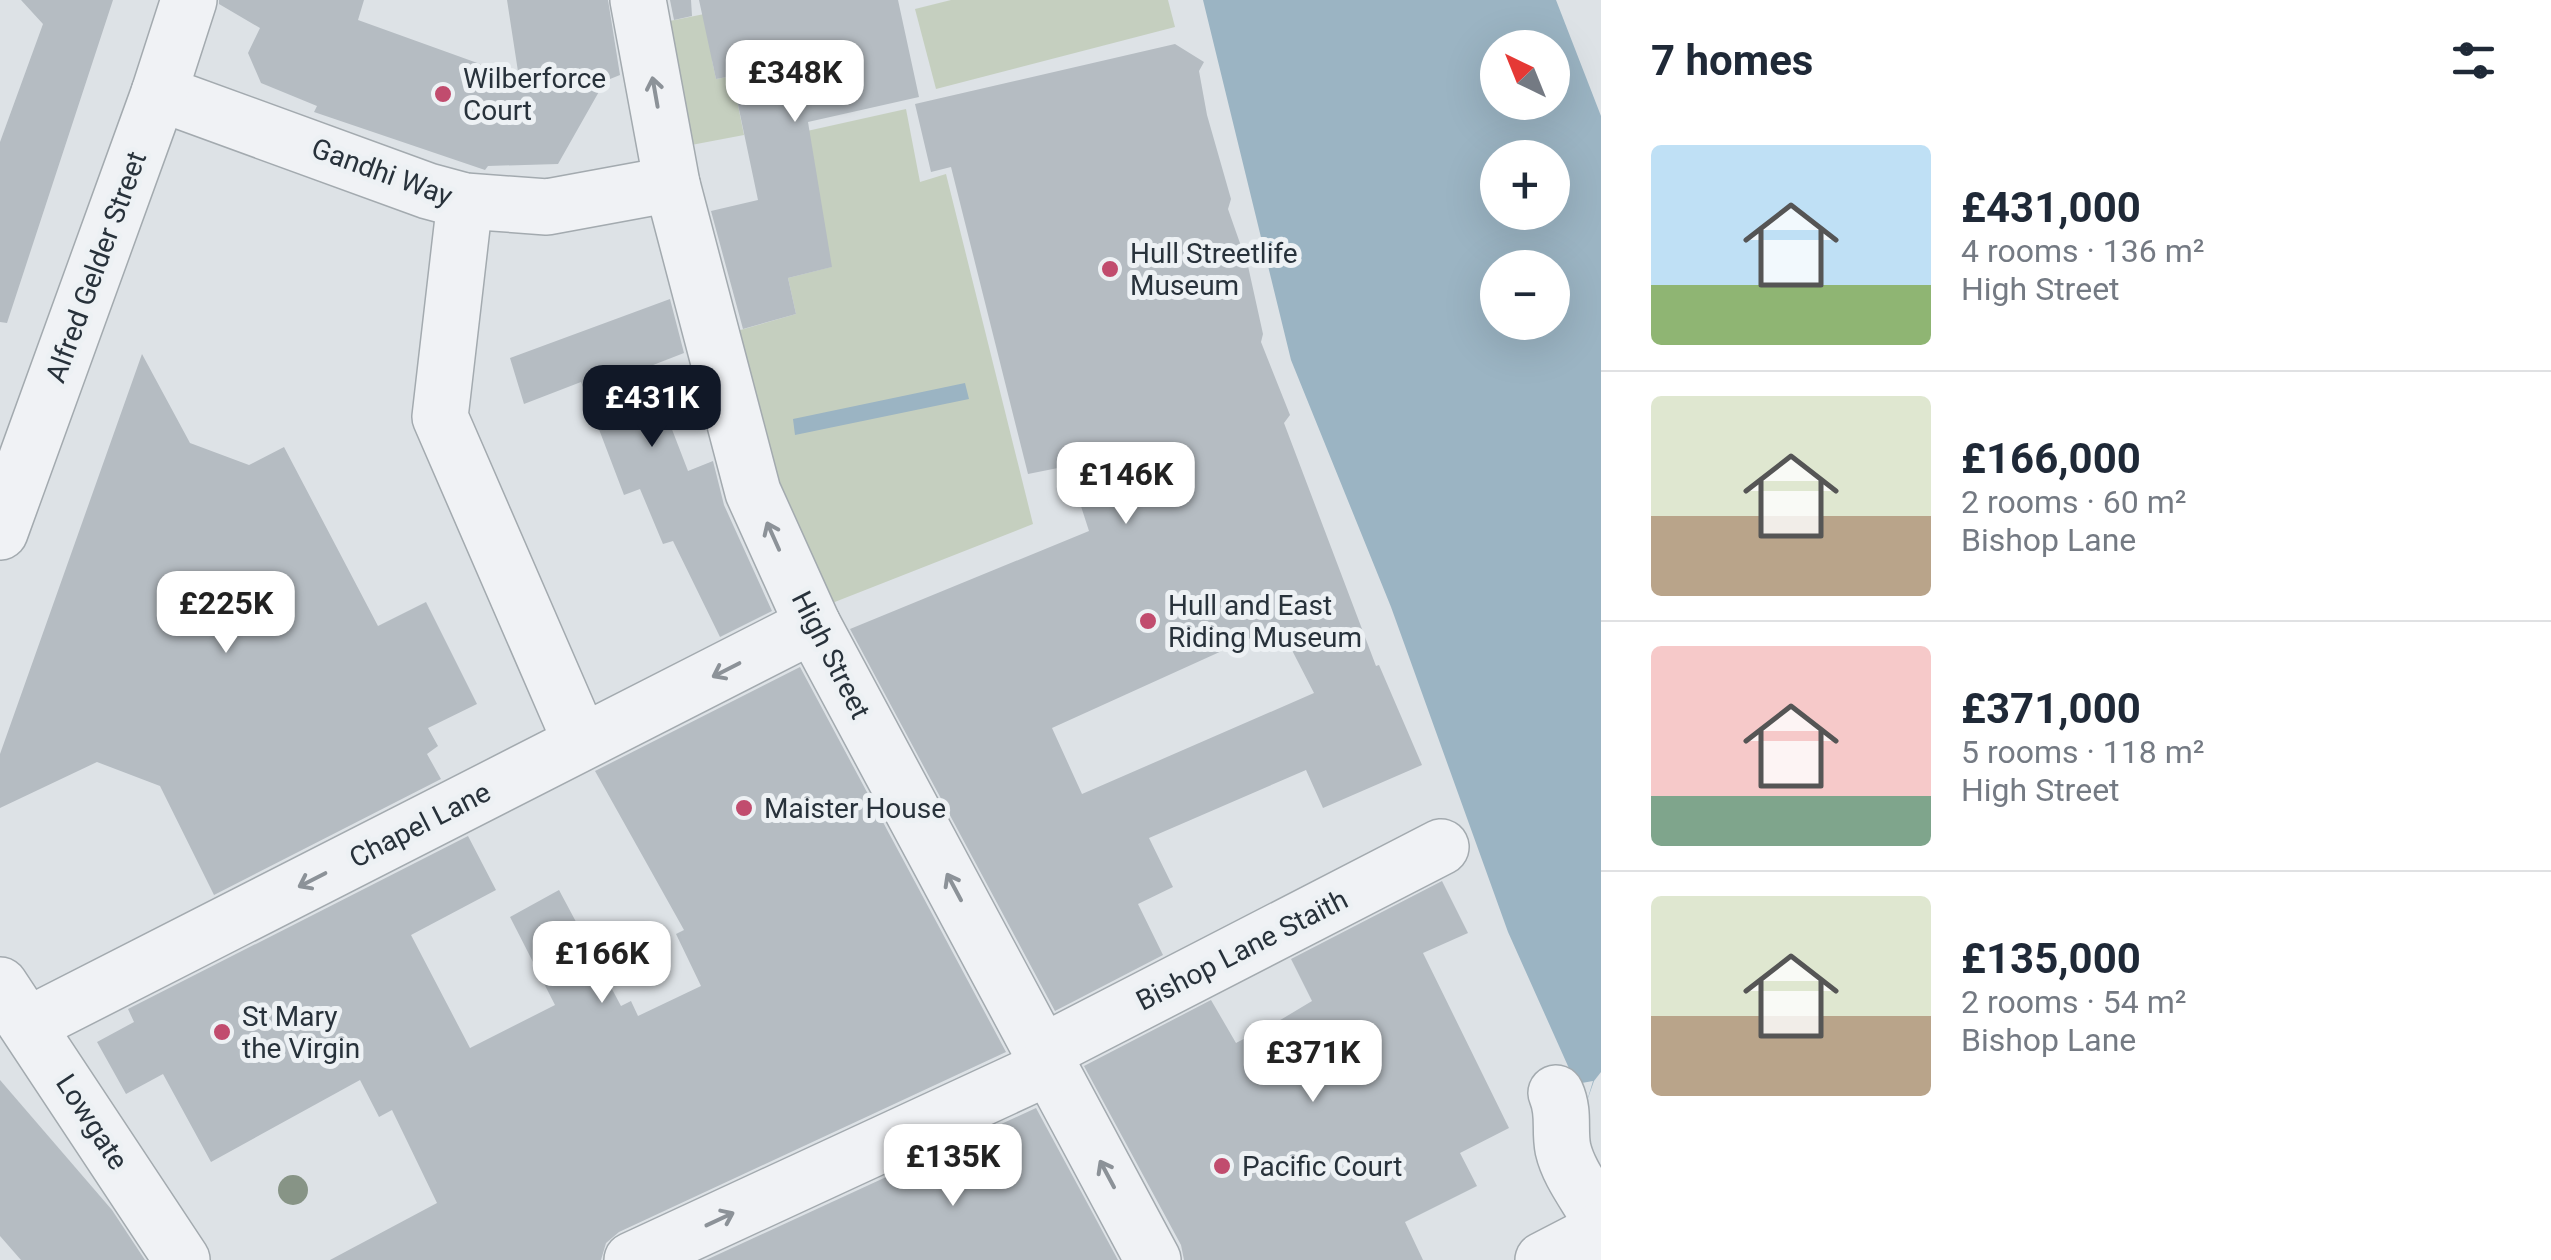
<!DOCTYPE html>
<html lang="en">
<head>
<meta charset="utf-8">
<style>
  :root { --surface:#fff; --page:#f6f6f7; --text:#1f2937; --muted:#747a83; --line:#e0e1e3; --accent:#111827 }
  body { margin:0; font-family:Roboto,sans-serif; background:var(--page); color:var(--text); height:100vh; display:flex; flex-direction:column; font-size:38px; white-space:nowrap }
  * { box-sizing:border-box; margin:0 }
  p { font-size:32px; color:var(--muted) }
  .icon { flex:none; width:55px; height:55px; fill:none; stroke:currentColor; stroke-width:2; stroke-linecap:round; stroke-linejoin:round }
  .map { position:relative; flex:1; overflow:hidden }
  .details { display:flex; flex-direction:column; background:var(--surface); width:950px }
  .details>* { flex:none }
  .needle { width:65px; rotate:317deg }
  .fabs { position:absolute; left:1480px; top:30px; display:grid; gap:20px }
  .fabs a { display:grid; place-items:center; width:90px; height:90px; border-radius:50%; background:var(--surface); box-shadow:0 10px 40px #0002; font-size:50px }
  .price { position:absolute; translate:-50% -85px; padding:0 22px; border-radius:20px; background:#fff; color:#222; font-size:32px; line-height:65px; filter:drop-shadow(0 2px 5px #0008) }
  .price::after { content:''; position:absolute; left:50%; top:60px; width:30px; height:22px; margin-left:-15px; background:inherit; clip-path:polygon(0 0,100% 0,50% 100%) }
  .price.on { background:var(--accent); color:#fff }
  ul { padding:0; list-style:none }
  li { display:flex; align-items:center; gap:30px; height:250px; padding:0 50px }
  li+li { border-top:2px solid var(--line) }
  li span { display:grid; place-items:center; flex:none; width:280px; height:200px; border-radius:10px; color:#555 }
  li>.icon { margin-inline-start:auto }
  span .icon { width:120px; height:120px; fill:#fffc; stroke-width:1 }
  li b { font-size:42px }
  h2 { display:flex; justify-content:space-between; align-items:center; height:120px; padding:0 50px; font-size:42px }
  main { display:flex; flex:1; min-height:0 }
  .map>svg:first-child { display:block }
  .green { fill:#c5cfbf }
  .water { fill:#9bb4c3; fill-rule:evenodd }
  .pier { fill:#dde2e6 }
  .building { fill:#b5bcc2; fill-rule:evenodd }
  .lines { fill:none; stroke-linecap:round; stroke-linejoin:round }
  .minor-casing { stroke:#a3aaaf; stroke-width:58 }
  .minor { stroke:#f0f2f5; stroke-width:55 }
  .tree { fill:#879486 }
  .oneway { stroke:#8c9298 }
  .poi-dot { fill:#c14c6e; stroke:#edf1f4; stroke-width:4 }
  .labels { text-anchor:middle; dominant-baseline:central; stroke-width:10; stroke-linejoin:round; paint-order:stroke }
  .poi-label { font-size:28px; fill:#28323b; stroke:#edf1f4; text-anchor:start }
  .street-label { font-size:28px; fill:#28323b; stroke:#edf1f4 }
</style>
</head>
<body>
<main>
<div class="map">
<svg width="1601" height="1260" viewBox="0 0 1601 1260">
  <rect width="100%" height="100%" fill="#dde2e6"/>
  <g class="green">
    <path d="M 951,0 L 1168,0 L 1175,27 L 936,89 L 915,9 Z"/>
    <path d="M 719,11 L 712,60 L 716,79 L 732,76 L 744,135 L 686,146 L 665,22 Z"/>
    <path d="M 906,109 L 920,182 L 946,174 L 1033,524 L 822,607 L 723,335 L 796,314 L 788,278 L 831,267 L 807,131 Z"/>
  </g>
  <g class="water">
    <path d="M 1203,0 L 1556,0 L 1601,116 L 1601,1178 L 1587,1101 L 1593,1081 L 1576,1084 L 1508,932 L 1391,607 L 1291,360 ZM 1498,48 L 1552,48 L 1552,102 L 1498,102 ZM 1498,158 L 1552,158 L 1552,212 L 1498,212 ZM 1498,268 L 1552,268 L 1552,322 L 1498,322 Z"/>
    <path d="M 965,383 L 969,399 L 795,435 L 793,419 Z"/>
  </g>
  <path class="pier" d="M 1601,1072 L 1601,1178 L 1585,1144 L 1587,1101 L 1594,1081 Z"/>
  <g class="building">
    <path d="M 21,0 L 113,0 L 7,323 L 0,322 L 0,142 L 43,24 Z"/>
    <path d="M 219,0 L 364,0 L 358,20 L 519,78 L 507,0 L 608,0 L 620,75 L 605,81 L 558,164 L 488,166 L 485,170 L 314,112 L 317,106 L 261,83 L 248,53 L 260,28 L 219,4 Z"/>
    <path d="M 670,0 L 691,0 L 692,16 L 674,20 Z"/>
    <path d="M 699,0 L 898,0 L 919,97 L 808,122 L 832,267 L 788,278 L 796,314 L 743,329 L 711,211 L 758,200 L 732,76 L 716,79 Z"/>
    <path d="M 1175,44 L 1204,62 L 1199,71 L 1207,115 L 1231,199 L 1228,209 L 1248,266 L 1263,334 L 1261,342 L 1290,415 L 1284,423 L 1376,666 L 1379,665 L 1422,765 L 1323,808 L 1306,770 L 1149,838 L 1173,887 L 1138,904 L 1163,955 L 1055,1011 L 850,629 L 1089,531 L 1068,466 L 1028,474 L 951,167 L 931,172 L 915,104 ZM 1279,625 L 1314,693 L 1082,794 L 1052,728 Z"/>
    <path d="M 670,299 L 684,353 L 648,367 L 688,471 L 713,461 L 724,505 L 772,611 L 720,637 L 673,541 L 663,544 L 640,489 L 624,495 L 581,382 L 524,404 L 510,358 Z"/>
    <path d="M 142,354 L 190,443 L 249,465 L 284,447 L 378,626 L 426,602 L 477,704 L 428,728 L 438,746 L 427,754 L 441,779 L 214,895 L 160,786 L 97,762 L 0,808 L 0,754 Z"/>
    <path d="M 800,667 L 1006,1052 L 619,1232 L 606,1243 L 601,1260 L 330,1260 L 437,1203 L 392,1110 L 379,1117 L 360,1080 L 211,1162 L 163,1074 L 126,1094 L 97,1042 L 134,1022 L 128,1009 L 468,836 L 496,890 L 411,935 L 470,1048 L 555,1005 L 510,917 L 559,890 L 621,1006 L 631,1001 L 638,1016 L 701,986 L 676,934 L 684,930 L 595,771 Z"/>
    <path d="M 1442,881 L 1468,933 L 1423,953 L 1509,1128 L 1460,1153 L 1477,1186 L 1405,1222 L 1423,1260 L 1184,1260 L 1181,1245 L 1084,1066 L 1211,1000 L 1236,1043 L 1282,1019 L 1312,1001 L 1291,959 Z"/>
    <path d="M 0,1080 L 112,1210 L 145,1260 L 21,1260 L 0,1236 Z"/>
    <path d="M 1036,1108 L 1118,1260 L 706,1260 Z"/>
  </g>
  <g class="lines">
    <defs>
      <g id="minor">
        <path d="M 638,0 L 672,184 L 753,492 L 813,625 L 1153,1260"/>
        <path d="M 159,93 L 428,191 L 465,201 L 547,207 L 672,184"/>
        <path d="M 465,201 L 440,417 L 571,719"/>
        <path d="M 0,532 L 159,93 L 189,0"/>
        <path d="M 0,985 L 182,1260"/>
        <path d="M 28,1025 L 813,625"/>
        <path d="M 1043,1052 L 1441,847"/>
        <path d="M 1556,1093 C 1565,1113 1559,1129 1563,1149 C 1569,1175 1589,1198 1601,1222"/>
        <path d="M 632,1260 L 1049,1067"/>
        <path d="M 1543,1260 L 1601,1230"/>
      </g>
    </defs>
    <use href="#minor" class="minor-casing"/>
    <use href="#minor" class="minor"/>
  </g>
  <circle class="tree" cx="293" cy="1190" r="15"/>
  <defs><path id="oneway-shaft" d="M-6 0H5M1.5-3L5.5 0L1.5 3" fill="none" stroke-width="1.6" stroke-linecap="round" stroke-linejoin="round" transform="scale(2.5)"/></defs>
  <g class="oneway">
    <use href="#oneway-shaft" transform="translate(655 92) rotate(-100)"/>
    <use href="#oneway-shaft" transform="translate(773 536) rotate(-114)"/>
    <use href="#oneway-shaft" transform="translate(726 670) rotate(153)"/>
    <use href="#oneway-shaft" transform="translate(312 880) rotate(153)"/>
    <use href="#oneway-shaft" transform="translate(954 887) rotate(-118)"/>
    <use href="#oneway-shaft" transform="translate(1107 1174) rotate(-118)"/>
    <use href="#oneway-shaft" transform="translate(720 1219) rotate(-25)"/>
  </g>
  <g class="poi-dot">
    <circle cx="443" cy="94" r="10"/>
    <circle cx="1110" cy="269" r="10"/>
    <circle cx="1148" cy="621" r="10"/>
    <circle cx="744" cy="808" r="10"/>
    <circle cx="222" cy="1032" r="10"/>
    <circle cx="1222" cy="1166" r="10"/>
  </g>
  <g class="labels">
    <g class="poi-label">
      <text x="463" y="78">Wilberforce<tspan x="463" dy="32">Court</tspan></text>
      <text x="1130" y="253">Hull Streetlife<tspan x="1130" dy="32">Museum</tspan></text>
      <text x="1168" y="605">Hull and East<tspan x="1168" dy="32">Riding Museum</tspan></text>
      <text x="764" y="808">Maister House</text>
      <text x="242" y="1016">St Mary<tspan x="242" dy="32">the Virgin</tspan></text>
      <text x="1242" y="1166">Pacific Court</text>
    </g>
    <g class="street-label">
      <text transform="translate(382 172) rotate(20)">Gandhi Way</text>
      <text transform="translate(96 267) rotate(-70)">Alfred Gelder Street</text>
      <text transform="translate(831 655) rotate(63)">High Street</text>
      <text transform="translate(420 825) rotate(-27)">Chapel Lane</text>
      <text transform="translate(1242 950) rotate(-27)">Bishop Lane Staith</text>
      <text transform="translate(92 1122) rotate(57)">Lowgate</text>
    </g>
  </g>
</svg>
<div class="fabs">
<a><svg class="needle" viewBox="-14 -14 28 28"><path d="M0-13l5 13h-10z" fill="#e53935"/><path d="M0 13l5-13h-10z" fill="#747a83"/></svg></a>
<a>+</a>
<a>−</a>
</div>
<b class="price" style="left:795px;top:125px">£348K</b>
<b class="price on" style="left:652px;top:450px">£431K</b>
<b class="price" style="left:1126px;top:527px">£146K</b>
<b class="price" style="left:226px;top:656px">£225K</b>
<b class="price" style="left:602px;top:1006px">£166K</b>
<b class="price" style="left:1313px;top:1105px">£371K</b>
<b class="price" style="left:953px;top:1209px">£135K</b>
</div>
<section class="details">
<h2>7 homes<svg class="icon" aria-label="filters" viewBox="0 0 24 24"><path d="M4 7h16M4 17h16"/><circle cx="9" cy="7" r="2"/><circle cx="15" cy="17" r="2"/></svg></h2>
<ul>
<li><span style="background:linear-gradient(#bfe0f5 70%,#8fb573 0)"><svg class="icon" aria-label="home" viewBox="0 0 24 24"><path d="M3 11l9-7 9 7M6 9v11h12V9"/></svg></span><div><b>£431,000</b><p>4 rooms · 136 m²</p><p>High Street</p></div></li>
<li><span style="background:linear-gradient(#dfe7d0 60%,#b9a48a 0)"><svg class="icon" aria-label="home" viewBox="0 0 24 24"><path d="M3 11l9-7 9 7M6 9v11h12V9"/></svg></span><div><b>£166,000</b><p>2 rooms · 60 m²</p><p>Bishop Lane</p></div></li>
<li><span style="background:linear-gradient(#f6c9c9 75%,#7fa58c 0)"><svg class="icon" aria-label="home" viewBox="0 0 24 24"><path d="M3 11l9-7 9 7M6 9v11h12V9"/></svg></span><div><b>£371,000</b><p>5 rooms · 118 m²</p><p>High Street</p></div></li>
<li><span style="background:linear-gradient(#dfe7d0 60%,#b9a48a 0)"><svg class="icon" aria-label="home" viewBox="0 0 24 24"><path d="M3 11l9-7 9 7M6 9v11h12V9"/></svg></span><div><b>£135,000</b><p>2 rooms · 54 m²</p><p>Bishop Lane</p></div></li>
</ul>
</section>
</main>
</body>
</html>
